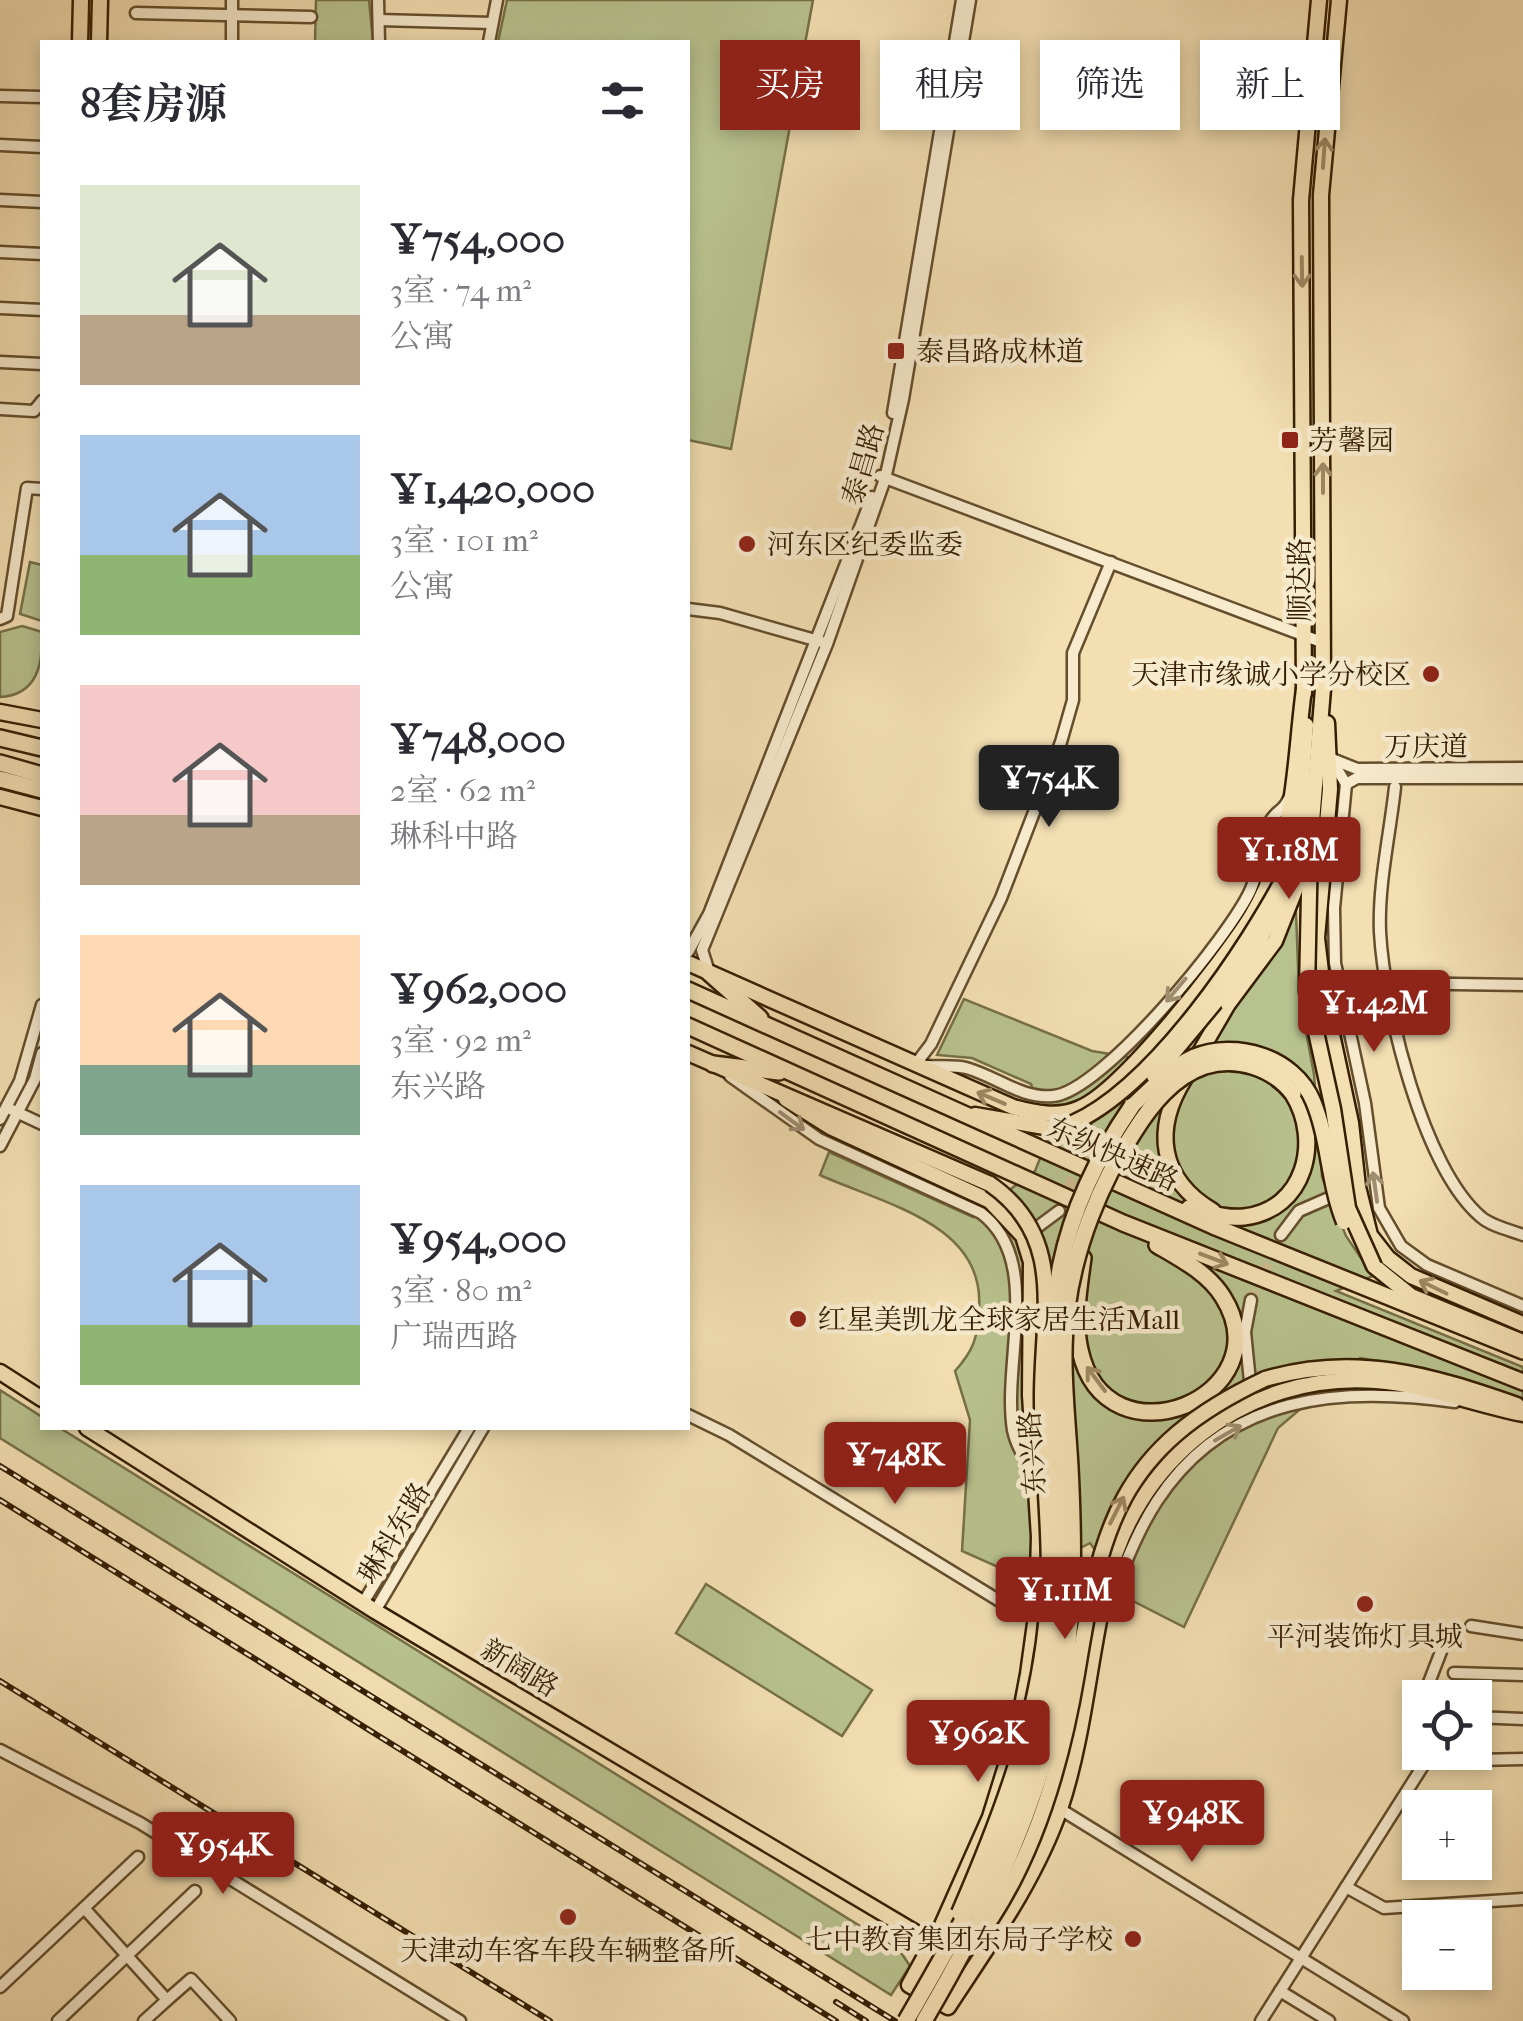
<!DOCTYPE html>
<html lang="zh">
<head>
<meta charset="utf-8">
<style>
  :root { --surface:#fff; --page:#f2f2f3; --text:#2b2b33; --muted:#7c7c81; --accent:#8f2418 }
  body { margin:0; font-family:"IM FELL French Canon","Noto Serif SC",serif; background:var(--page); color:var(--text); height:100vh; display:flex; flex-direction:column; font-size:38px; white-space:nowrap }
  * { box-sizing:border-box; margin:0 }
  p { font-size:32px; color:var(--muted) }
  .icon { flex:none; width:55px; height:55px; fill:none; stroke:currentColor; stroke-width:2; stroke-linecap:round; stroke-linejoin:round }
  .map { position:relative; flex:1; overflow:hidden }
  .panel { position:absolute; left:40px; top:40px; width:650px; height:1390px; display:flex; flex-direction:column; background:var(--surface); border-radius:0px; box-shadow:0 5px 15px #0003 }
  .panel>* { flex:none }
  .banner { position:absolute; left:720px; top:40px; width:652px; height:90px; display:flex; gap:20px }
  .fabs { position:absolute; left:1402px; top:1680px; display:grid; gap:20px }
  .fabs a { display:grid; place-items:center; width:90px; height:90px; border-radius:0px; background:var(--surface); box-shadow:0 5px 15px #0003; font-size:50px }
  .price { position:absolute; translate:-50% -85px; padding:0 22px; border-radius:10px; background:var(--accent); color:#fff; font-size:32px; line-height:65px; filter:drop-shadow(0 2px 5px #0008) }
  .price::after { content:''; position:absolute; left:50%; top:60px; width:30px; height:22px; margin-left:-15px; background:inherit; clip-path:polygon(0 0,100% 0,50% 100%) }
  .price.active { background:#222; color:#fff }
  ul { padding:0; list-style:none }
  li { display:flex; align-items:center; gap:30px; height:250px; padding:0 40px }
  li span { display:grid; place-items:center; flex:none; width:280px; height:200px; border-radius:0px; color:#555 }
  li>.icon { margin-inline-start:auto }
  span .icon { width:120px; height:120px; fill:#fffc; stroke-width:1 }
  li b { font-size:42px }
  h2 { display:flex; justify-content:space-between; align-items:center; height:120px; padding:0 40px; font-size:42px }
  .tag { padding:0 35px; border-radius:0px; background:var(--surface); box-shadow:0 5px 15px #0003; font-size:35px; line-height:90px }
  .tag.active { background:var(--accent); color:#fff }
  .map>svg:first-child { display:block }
  .green { fill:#b8c28e; stroke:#767047; stroke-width:2.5 }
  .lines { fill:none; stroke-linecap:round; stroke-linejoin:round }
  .minor-tunnel { stroke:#cdb88e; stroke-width:10; stroke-dasharray:10 5; stroke-linecap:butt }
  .minor-casing { stroke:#644e2c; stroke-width:15 }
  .major-casing { stroke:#351e00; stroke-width:19 }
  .highway-casing { stroke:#351e00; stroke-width:20 }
  .minor { stroke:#f7eacd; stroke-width:10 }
  .major { stroke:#f3dfb2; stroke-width:14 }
  .highway { stroke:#f3dfb2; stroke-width:15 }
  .rail-casing { stroke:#351e00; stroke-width:6 }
  .rail { stroke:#f7eacd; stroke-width:2.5; stroke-dasharray:8; stroke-linecap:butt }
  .major-bridge-casing { stroke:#351e00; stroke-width:19; stroke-linecap:butt }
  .highway-bridge-casing { stroke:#351e00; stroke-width:20; stroke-linecap:butt }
  .major-bridge { stroke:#f3dfb2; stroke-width:14 }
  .highway-bridge { stroke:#f3dfb2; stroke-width:15 }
  .oneway { stroke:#9e8862 }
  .oneway2 { stroke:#a08e71 }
  .poi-dot { fill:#8f2418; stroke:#f7eacd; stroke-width:4 }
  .labels { text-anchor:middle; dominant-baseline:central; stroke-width:9; stroke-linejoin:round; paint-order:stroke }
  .poi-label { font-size:28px; fill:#351e00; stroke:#f7eacd; text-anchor:start }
  .street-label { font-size:28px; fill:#351e00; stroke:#f7eacd }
</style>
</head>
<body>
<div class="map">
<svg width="1523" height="2021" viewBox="0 0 1523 2021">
  <rect width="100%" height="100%" fill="#f3dfb2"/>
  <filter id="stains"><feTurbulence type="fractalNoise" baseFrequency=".002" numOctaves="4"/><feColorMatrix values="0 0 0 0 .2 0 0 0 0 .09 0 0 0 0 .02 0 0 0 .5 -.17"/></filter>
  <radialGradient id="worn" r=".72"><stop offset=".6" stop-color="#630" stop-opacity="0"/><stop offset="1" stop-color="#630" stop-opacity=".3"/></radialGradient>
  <g class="green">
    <path d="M 316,0 L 369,0 L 373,42 L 315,42 Z"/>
    <path d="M 507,0 L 813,0 L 731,449 L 688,440 L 688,42 L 498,42 Z"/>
    <path d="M 30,562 L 42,565 L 42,621 L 20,614 Z"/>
    <path d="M 22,626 L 42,632 C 43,663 38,695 0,697 L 0,632 Z"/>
    <path d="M 1296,911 L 1299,995 L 1314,1074 L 1322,1177 L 1346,1236 L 1373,1276 L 1336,1291 L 1523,1367 L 1523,1399 L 1424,1368 L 1360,1358 L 1278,1428 L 1184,1627 L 1133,1601 L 1090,1543 L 1023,1578 L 962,1551 L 970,1420 L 955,1371 C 974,1350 978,1337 979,1308 C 985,1224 884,1204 820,1175 L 829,1152 L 973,1217 L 1035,1171 L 1049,1136 L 1031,1084 L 972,1058 L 937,1055 L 964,999 L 1092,1051 L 1177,1065 L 1246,990 Z"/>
    <path d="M 0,1390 L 42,1417 L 42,1428 L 60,1428 L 900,1951 L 910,1966 L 891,1995 L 0,1438 Z"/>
    <path d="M 706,1584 L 872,1690 L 842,1736 L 676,1633 Z"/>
    <path d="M 1165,1784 L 1185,1795 L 1164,1829 L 1145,1818 Z"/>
    <path d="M 1187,1797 L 1206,1809 L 1186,1842 L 1167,1831 Z"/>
  </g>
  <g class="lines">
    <g class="minor-tunnel">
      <path d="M 1063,1201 L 1086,1147"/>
      <path d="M 1251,1300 L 1281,1235"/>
    </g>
    <defs>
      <g id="minor">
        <path d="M 232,0 L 232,42"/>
        <path d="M 378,0 L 379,42"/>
        <path d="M 136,13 L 311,17"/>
        <path d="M 379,20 L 492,23"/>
        <path d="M 489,42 L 497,0"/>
        <path d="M 0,96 L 42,97"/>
        <path d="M 0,145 L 42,147"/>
        <path d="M 0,200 L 42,202"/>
        <path d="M 0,252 L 42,254"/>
        <path d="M 0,308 L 42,310"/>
        <path d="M 0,362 L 42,364"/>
        <path d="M 0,409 L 34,411 L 42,401"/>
        <path d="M 893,413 L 962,0"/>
        <path d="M 880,476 L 1324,643"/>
        <path d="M 688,609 L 720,613 L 822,642"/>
        <path d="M 0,619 L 7,616 L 27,488 L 42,489"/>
        <path d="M 1331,759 L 1346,784 L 1334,908 L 1335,963 L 1365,1103 L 1379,1208 L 1401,1246 L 1427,1265 L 1523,1306"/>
        <path d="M 1332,759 L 1357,769 L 1523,768"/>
        <path d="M 1346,784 L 1357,778 L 1523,778"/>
        <path d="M 1395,787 C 1390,834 1378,885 1380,932 C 1384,1007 1423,1168 1481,1217 C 1491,1226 1510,1230 1523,1235"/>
        <path d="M 688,952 L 709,914 L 872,497"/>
        <path d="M 709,972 L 702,950 L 827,644 L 885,479 L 903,399 L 970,0"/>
        <path d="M 1387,983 L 1523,985"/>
        <path d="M 915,1065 L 931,1044 L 1001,898 L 1061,742 L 1073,700 L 1073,653 L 1111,562"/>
        <path d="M 928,1066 C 940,1067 954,1065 966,1068 C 996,1076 1021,1099 1053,1096 C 1102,1092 1231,935 1251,889 C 1260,868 1261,844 1270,822 C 1274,812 1284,811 1288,800"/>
        <path d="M 730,1076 L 819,1139 L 981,1213 C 1043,1260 1002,1361 1013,1430 C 1016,1445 1025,1459 1033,1473"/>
        <path d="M 12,1110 L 42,1124"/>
        <path d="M 1084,1114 L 1086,1147"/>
        <path d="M 0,1119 L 20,1081 L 42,1005"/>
        <path d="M 0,1146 L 35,1079 L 42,1053"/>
        <path d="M 1028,1234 L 1059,1211"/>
        <path d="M 1281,1235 L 1299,1211 L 1338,1194"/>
        <path d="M 1251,1300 L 1245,1332 L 1252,1401"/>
        <path d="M 688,1415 L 729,1435 L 1003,1603 L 1038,1619"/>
        <path d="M 363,1603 L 469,1428"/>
        <path d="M 375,1611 L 483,1428"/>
        <path d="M 1105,1612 C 1122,1574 1134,1536 1157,1501 C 1227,1394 1340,1386 1455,1402"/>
        <path d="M 1471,1626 L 1523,1634"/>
        <path d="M 1454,1673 L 1523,1675"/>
        <path d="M 1423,1698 L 1447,1636"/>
        <path d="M 1420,1706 L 1412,1735 L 1420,1751"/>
        <path d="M 1475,1717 L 1523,1719"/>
        <path d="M 0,1750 L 140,1823 L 460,2021"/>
        <path d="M 1060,1809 L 1403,2021"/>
        <path d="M 1346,1887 L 1384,1908 L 1523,1899"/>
        <path d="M 84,1908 L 167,2000 L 191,1979 L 230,2021"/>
        <path d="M 0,1987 L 138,1857"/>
        <path d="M 1280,1991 L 1329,2021"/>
        <path d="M 58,2021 L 195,1891"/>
        <path d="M 144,2021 L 167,2000"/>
        <path d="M 1261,2021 L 1426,1761 L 1523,1759"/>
      </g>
      <g id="major">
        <path d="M 80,42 L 81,0"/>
        <path d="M 99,42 L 100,0"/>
        <path d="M 1304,693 L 1301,200 L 1319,0"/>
        <path d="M 0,712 L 42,720"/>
        <path d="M 1327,723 L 1330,789 L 1317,938 L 1324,997 L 1351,1123 L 1358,1187 L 1370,1235 L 1388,1258 L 1411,1276 L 1523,1324"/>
        <path d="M 0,797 L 42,808"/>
        <path d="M 1310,846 L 1323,689 L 1321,195 L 1339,0"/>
        <path d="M 1288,870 L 1298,836 L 1306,725"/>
        <path d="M 688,963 L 1013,1107 C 1035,1113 1058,1118 1080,1108 C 1123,1090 1224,960 1251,917 C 1264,896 1274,870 1281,847 C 1296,796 1297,741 1304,689"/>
        <path d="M 688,1053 L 990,1184"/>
        <path d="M 1196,1059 L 1228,1004"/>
        <path d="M 1185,1078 C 1153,1129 1159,1179 1213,1211"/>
        <path d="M 786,1099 L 832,1128 L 990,1201 L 1023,1236 L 1031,1262 L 1030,1395 L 1039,1537 L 1037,1609 L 1028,1674 L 1018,1727 L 990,1817 L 942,1925 L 909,1985 L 948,2007 C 989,1944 1035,1881 1060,1809 C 1084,1737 1089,1660 1106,1587 C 1133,1461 1246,1371 1376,1381 C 1426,1385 1473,1404 1523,1414"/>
        <path d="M 975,1115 L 1050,1128 L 1073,1123"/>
        <path d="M 1374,1266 L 1411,1296 L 1523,1342"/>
        <path d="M 0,1372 L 42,1399"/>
        <path d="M 1265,1379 C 1355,1352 1431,1375 1517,1405"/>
        <path d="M 87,1428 L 375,1611 L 933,1943"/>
      </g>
      <g id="highway">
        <path d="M 0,738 L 42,748"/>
        <path d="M 0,763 L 42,775"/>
        <path d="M 0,779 L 42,790"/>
        <path d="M 709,973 L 760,1018"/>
        <path d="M 688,990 L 1213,1226 L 1523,1351"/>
        <path d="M 688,1026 L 1123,1223 L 1523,1382"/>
        <path d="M 713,1064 L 779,1072"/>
        <path d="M 1189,1208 C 1207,1212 1225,1219 1244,1217 C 1305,1210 1322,1141 1293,1094"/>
        <path d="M 1083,1258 C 1079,1288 1073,1320 1080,1350 C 1106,1470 1285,1396 1223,1297 C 1208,1273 1181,1259 1157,1245"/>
      </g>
    </defs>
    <use href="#minor" class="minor-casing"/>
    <use href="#major" class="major-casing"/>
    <use href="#highway" class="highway-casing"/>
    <use href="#minor" class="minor"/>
    <use href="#major" class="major"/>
    <use href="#highway" class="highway"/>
    <defs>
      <g id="rail">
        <path d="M 0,1466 L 895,2021"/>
        <path d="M 0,1500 L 836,2021"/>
        <path d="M 0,1681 L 550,2021"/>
        <path d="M 836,2002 L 866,2021"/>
      </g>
    </defs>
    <use href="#rail" class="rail-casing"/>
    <use href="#rail" class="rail"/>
    <defs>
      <g id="major-bridge">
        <path d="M 1310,846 L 1307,991 L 1333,1109 L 1348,1208 L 1374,1266"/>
        <path d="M 1228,1004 L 1275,941 L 1303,870"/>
        <path d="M 1154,1076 L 1247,964 L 1283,895"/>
        <path d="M 1132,1106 C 1151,1089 1169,1068 1193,1057 C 1235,1039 1294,1056 1313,1101 C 1329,1139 1328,1182 1344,1222"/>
        <path d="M 1073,1123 C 1155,1086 1247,949 1288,870"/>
        <path d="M 959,1913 C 1001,1816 1038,1720 1047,1614 C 1053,1542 1042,1472 1042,1400 C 1041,1318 1068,1238 990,1184"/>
        <path d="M 970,1948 C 1031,1872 1061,1769 1077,1674 C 1101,1526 1118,1448 1265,1379"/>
      </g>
      <g id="highway-bridge">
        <path d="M 906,2021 C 971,1908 1035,1798 1053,1666 C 1060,1608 1062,1550 1059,1491 C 1056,1415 1046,1339 1061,1264 C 1073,1206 1099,1154 1132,1106"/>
        <path d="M 924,2021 C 983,1920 1035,1816 1059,1701 C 1075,1623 1074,1546 1070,1467 C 1067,1414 1060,1360 1067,1308 C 1075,1247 1100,1183 1134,1132 C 1151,1105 1173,1077 1205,1066 C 1237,1056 1273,1068 1293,1094"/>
      </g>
    </defs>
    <use href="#major-bridge" class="major-bridge-casing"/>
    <use href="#highway-bridge" class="highway-bridge-casing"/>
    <use href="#major-bridge" class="major-bridge"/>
    <use href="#highway-bridge" class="highway-bridge"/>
  </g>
  <defs><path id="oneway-shaft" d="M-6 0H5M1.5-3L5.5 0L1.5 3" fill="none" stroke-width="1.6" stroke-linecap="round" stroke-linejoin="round" transform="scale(2.5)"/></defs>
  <g class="oneway">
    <use href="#oneway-shaft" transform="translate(1324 153) rotate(-86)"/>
    <use href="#oneway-shaft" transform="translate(1302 272) rotate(89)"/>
    <use href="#oneway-shaft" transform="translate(1323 478) rotate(-90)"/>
    <use href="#oneway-shaft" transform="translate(991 1098) rotate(-157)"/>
    <use href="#oneway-shaft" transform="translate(1214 1259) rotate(21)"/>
    <use href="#oneway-shaft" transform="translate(1433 1287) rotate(-154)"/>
    <use href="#oneway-shaft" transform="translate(1096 1379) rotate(-127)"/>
    <use href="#oneway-shaft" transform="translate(1117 1510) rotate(-63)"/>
  </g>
  <g class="oneway2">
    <use href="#oneway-shaft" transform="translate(1176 990) rotate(130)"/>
    <use href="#oneway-shaft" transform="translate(792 1121) rotate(36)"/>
    <use href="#oneway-shaft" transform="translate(1375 1187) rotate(-98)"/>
    <use href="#oneway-shaft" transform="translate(1228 1433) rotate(-30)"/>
  </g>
  <g class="poi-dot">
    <rect x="886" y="341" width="20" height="20" rx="5"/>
    <rect x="1280" y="430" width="20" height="20" rx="5"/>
    <circle cx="747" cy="544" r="10"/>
    <circle cx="1431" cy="674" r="10"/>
    <circle cx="798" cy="1319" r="10"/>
    <circle cx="1365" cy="1604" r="10"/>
    <circle cx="568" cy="1917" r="10"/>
    <circle cx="1133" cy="1939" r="10"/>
  </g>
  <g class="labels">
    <g class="poi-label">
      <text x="916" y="351">泰昌路成林道</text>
      <text x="1310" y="440">芳馨园</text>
      <text x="767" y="544">河东区纪委监委</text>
      <text x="1411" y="674" text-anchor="end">天津市缘诚小学分校区</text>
      <text x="818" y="1319">红星美凯龙全球家居生活Mall</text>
      <text x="1365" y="1636" text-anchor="middle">平河装饰灯具城</text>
      <text x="1113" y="1939" text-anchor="end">七中教育集团东局子学校</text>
      <text x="568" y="1950" text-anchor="middle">天津动车客车段车辆整备所</text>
    </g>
    <g class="street-label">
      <text transform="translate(863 464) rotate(-74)">泰昌路</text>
      <text transform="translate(1299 580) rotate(-90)">顺达路</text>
      <text x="1426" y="746">万庆道</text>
      <text transform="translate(1113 1154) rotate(24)">东纵快速路</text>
      <text transform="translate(1032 1453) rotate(-94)">东兴路</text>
      <text transform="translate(394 1533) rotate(-59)">琳科东路</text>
      <text transform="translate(520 1668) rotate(31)">新阔路</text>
    </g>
  </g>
  <rect width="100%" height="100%" filter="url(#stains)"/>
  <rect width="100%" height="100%" fill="url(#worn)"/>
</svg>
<div class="fabs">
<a><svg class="icon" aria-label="locate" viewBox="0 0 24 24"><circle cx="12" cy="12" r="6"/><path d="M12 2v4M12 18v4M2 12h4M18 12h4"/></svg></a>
<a>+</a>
<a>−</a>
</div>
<b class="price active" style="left:1049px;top:830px">¥754K</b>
<b class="price" style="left:1289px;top:902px">¥1.18M</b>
<b class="price" style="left:1374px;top:1055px">¥1.42M</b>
<b class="price" style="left:895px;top:1507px">¥748K</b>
<b class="price" style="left:1065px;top:1642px">¥1.11M</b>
<b class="price" style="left:978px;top:1785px">¥962K</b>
<b class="price" style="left:1192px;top:1865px">¥948K</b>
<b class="price" style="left:223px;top:1897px">¥954K</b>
<div class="banner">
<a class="tag active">买房</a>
<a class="tag">租房</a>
<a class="tag">筛选</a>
<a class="tag">新上</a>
</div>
<section class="panel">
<h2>8套房源<svg class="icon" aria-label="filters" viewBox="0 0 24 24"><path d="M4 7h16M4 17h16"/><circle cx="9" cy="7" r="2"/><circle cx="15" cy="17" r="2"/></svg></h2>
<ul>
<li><span style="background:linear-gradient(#dfe7d0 65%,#b9a48a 0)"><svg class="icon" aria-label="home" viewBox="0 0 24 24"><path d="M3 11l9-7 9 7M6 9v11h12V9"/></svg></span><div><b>¥754,000</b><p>3室 · 74 m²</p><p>公寓</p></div></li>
<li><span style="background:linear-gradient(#a9c7e8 60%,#8fb573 0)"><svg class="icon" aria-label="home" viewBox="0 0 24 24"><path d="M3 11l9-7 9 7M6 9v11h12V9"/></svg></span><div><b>¥1,420,000</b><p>3室 · 101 m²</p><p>公寓</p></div></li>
<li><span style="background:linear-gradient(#f6c9c9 65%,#b9a48a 0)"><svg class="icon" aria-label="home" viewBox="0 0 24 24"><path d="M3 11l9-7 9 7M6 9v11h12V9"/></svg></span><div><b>¥748,000</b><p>2室 · 62 m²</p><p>琳科中路</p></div></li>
<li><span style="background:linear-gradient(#ffd9b3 65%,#7fa58c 0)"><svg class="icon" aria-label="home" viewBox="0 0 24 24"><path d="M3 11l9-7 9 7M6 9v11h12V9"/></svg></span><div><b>¥962,000</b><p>3室 · 92 m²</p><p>东兴路</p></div></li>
<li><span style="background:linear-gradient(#a9c7e8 70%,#8fb573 0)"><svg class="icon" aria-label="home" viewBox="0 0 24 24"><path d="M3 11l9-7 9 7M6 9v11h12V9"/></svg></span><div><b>¥954,000</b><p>3室 · 80 m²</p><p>广瑞西路</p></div></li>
</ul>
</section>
</div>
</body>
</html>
